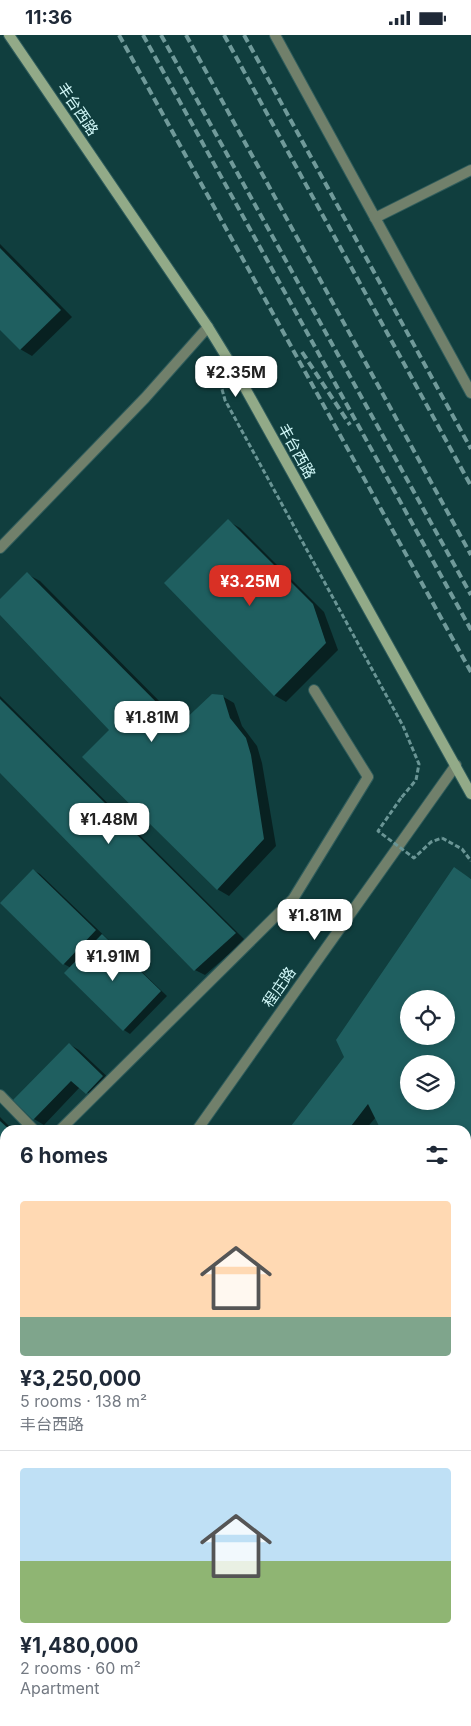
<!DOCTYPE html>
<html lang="en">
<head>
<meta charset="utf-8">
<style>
  :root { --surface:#fff; --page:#f6f6f7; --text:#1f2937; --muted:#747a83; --line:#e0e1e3; --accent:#d93025 }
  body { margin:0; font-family:Inter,"Noto Sans SC",sans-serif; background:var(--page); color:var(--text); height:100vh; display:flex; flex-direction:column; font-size:19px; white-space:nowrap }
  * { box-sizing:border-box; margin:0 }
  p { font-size:16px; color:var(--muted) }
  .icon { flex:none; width:28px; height:28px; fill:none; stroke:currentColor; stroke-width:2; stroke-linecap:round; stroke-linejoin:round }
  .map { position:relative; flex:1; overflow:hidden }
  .sheet { position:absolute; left:0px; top:1090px; width:471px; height:601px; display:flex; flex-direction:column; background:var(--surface); border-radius:15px 15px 0 0; box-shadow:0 2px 8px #0003 }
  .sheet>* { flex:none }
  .fabs { position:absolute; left:400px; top:955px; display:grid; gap:10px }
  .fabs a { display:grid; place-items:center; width:55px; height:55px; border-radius:50%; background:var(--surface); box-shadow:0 2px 8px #0003; font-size:25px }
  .price { position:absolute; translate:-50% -42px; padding:0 11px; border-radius:10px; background:#fff; color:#222; font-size:16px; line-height:32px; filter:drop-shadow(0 1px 2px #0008) }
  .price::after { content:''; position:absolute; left:50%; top:30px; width:15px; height:11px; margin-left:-8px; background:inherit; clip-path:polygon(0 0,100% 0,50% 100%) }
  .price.current { background:var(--accent); color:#fff }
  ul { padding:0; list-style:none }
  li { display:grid; align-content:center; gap:10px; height:265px; padding:0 20px }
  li+li { border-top:1px solid var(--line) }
  li span { display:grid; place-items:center; height:155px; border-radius:5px; color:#555 }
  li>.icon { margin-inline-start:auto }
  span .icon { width:90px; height:90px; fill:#fffc; stroke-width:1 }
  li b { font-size:21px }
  h2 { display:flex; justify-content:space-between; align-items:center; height:60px; padding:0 20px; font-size:21px }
  .status { display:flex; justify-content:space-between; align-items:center; height:35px; padding:0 25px; background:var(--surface); direction:ltr }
  .status svg { height:14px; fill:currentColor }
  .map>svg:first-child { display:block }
  .shadow { fill:#0007; fill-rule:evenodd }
  .building { fill:#1f5f60; fill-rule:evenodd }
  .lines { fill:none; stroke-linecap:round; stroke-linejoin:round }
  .lane-casing { stroke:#2f5c5c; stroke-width:12 }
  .street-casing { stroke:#2f5c5c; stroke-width:12 }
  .secondary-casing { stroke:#2f5c5c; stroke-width:12 }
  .path { stroke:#6a9595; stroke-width:3; stroke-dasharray:5 2.5; stroke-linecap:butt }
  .lane { stroke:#71806b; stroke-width:10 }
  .street { stroke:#71806b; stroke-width:10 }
  .secondary { stroke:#92aa88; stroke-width:10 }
  .rail { stroke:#709a9a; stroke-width:4; stroke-dasharray:8 4; stroke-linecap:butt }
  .path-bridge { stroke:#6a9595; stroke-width:3; stroke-dasharray:5 2.5; stroke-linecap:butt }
  .labels { text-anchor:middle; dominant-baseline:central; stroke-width:4; stroke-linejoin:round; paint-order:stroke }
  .street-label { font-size:15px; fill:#d0f7f7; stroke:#103e3e }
</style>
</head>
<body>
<div class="status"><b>11:36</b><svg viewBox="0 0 49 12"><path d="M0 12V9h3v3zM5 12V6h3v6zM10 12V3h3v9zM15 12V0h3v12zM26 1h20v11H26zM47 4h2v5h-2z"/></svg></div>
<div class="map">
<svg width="471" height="1691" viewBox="0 0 471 1691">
  <rect width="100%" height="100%" fill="#103e3e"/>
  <g class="shadow">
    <path d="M 0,209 L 72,282 L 32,321 L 20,314 L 0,293 Z"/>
    <path d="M 228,486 L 240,493 L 324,577 L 338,615 L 286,667 L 274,660 Z"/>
    <path d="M 27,539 L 40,546 L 182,689 L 222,661 L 234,668 L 242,691 L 257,711 L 262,728 L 276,811 L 229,861 L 217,854 L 111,695 L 0,579 L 0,566 Z"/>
    <path d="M 0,661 L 245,905 L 205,940 L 195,935 L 0,736 Z"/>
    <path d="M 454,834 L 471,844 L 471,1157 L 466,1159 L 466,1095 L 382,1095 L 376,1082 L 365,1095 L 290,1095 L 345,1022 ZM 409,964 L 446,964 L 446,1001 L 409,1001 ZM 409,1029 L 446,1029 L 446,1066 L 409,1066 Z"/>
    <path d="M 33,835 L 40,839 L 167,961 L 130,999 L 124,995 L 71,933 L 64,929 Z"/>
    <path d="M 69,1009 L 79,1015 L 113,1047 L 96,1064 L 80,1052 L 44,1090 L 34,1084 L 15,1065 Z"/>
    <path d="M 0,1082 L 13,1095 L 5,1095 L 5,1163 L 0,1158 Z"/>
    <path d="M 5,1272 L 5,1382 L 2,1386 L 0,1384 L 0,1277 Z"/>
    <path d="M 0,1518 L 5,1521 L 5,1580 L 0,1586 Z"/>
    <path d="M 366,1686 L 398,1686 L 404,1691 L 362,1691 Z"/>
  </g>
  <g class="building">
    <path d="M 0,213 L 61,275 L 20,315 L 0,295 Z"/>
    <path d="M 228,484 L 313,569 L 326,608 L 274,661 L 164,548 Z"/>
    <path d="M 27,537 L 179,690 L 212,659 L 223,660 L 230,683 L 246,703 L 251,720 L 264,804 L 217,855 L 82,722 L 109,695 L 0,580 L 0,564 Z"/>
    <path d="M 0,664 L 236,898 L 194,936 L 0,738 Z"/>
    <path d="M 454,832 L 471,844 L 471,1144 L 466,1147 L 466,1095 L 381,1095 L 368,1069 L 348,1095 L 288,1095 L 344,1022 L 336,1005 ZM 409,964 L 446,964 L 446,1001 L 409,1001 ZM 409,1029 L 446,1029 L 446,1066 L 409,1066 Z"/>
    <path d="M 33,834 L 96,895 L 63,930 L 0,868 Z"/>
    <path d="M 102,899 L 161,956 L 123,996 L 64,938 Z"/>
    <path d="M 69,1008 L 103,1041 L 86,1059 L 71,1046 L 33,1085 L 13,1065 Z"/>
    <path d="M 0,1086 L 10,1095 L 5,1095 L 5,1112 L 0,1118 Z"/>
    <path d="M 5,1125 L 5,1164 L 0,1160 L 0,1130 Z"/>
    <path d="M 466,1187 L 471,1196 L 471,1271 L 466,1262 Z"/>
    <path d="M 5,1210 L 5,1238 L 0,1233 L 0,1216 Z"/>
    <path d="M 5,1270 L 5,1358 L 0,1365 L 0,1275 Z"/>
    <path d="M 0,1518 L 5,1521 L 5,1561 L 0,1568 Z"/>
    <path d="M 126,1686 L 197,1686 L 203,1691 L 132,1691 Z"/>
    <path d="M 259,1686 L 301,1686 L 307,1691 L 264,1691 Z"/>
    <path d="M 365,1686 L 398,1686 L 394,1691 L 361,1691 Z"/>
  </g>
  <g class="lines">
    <defs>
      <g id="lane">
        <path d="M 275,0 L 471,358"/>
        <path d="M 375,183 L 471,135"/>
        <path d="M 0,513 L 145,363 L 208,292"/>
        <path d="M 0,1060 L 34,1095"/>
        <path d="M 60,1095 L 293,864 L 368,742 L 314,655"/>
      </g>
      <g id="street">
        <path d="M 197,1095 L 456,730"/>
        <path d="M 0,1405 L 5,1399"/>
      </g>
      <path id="secondary" d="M 9,0 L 208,292 L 240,344 L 471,759"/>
    </defs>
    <use href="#lane" class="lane-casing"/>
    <use href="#street" class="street-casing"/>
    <use href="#secondary" class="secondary-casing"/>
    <g class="path">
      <path d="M 220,347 L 225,365 L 403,691 L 419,729 L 416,745 L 401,763"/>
      <path d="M 442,803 L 462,814 L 471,826"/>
    </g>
    <use href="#lane" class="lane"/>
    <use href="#street" class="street"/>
    <use href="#secondary" class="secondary"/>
    <g class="rail">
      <path d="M 119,0 L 471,637"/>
      <path d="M 143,0 L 471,595"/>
      <path d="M 161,0 L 471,560"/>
      <path d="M 186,0 L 471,520"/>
      <path d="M 224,0 L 471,451"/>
      <path d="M 244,0 L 471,414"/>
      <path d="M 302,317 L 350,390"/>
    </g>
    <path class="path-bridge" d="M 401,763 L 378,796 L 414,823 L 431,807 L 442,803"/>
  </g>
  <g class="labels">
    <g class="street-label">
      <text transform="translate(78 74) rotate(56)">丰台西路</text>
      <text transform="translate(297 416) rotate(61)">丰台西路</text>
      <text transform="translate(279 952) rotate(-55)">程庄路</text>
    </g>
  </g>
</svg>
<div class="fabs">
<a><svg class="icon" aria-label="locate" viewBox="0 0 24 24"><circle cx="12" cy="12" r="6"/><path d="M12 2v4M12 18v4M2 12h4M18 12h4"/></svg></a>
<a><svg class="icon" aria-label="layers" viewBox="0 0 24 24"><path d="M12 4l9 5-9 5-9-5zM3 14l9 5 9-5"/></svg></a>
</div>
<b class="price" style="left:236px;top:363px">¥2.35M</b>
<b class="price current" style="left:250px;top:572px">¥3.25M</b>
<b class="price" style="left:152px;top:708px">¥1.81M</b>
<b class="price" style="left:109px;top:810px">¥1.48M</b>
<b class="price" style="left:315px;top:906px">¥1.81M</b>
<b class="price" style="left:113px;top:947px">¥1.91M</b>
<section class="sheet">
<h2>6 homes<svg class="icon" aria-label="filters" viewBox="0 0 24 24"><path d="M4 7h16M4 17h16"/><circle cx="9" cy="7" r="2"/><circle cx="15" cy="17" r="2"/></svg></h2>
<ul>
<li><span style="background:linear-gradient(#ffd9b3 75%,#7fa58c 0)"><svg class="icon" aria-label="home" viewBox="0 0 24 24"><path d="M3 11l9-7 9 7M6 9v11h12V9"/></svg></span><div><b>¥3,250,000</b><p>5 rooms · 138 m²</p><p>丰台西路</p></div></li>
<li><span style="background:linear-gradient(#bfe0f5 60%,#8fb573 0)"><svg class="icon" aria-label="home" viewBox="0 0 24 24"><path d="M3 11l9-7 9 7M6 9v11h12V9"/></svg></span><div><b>¥1,480,000</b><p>2 rooms · 60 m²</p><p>Apartment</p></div></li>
</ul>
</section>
</div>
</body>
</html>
